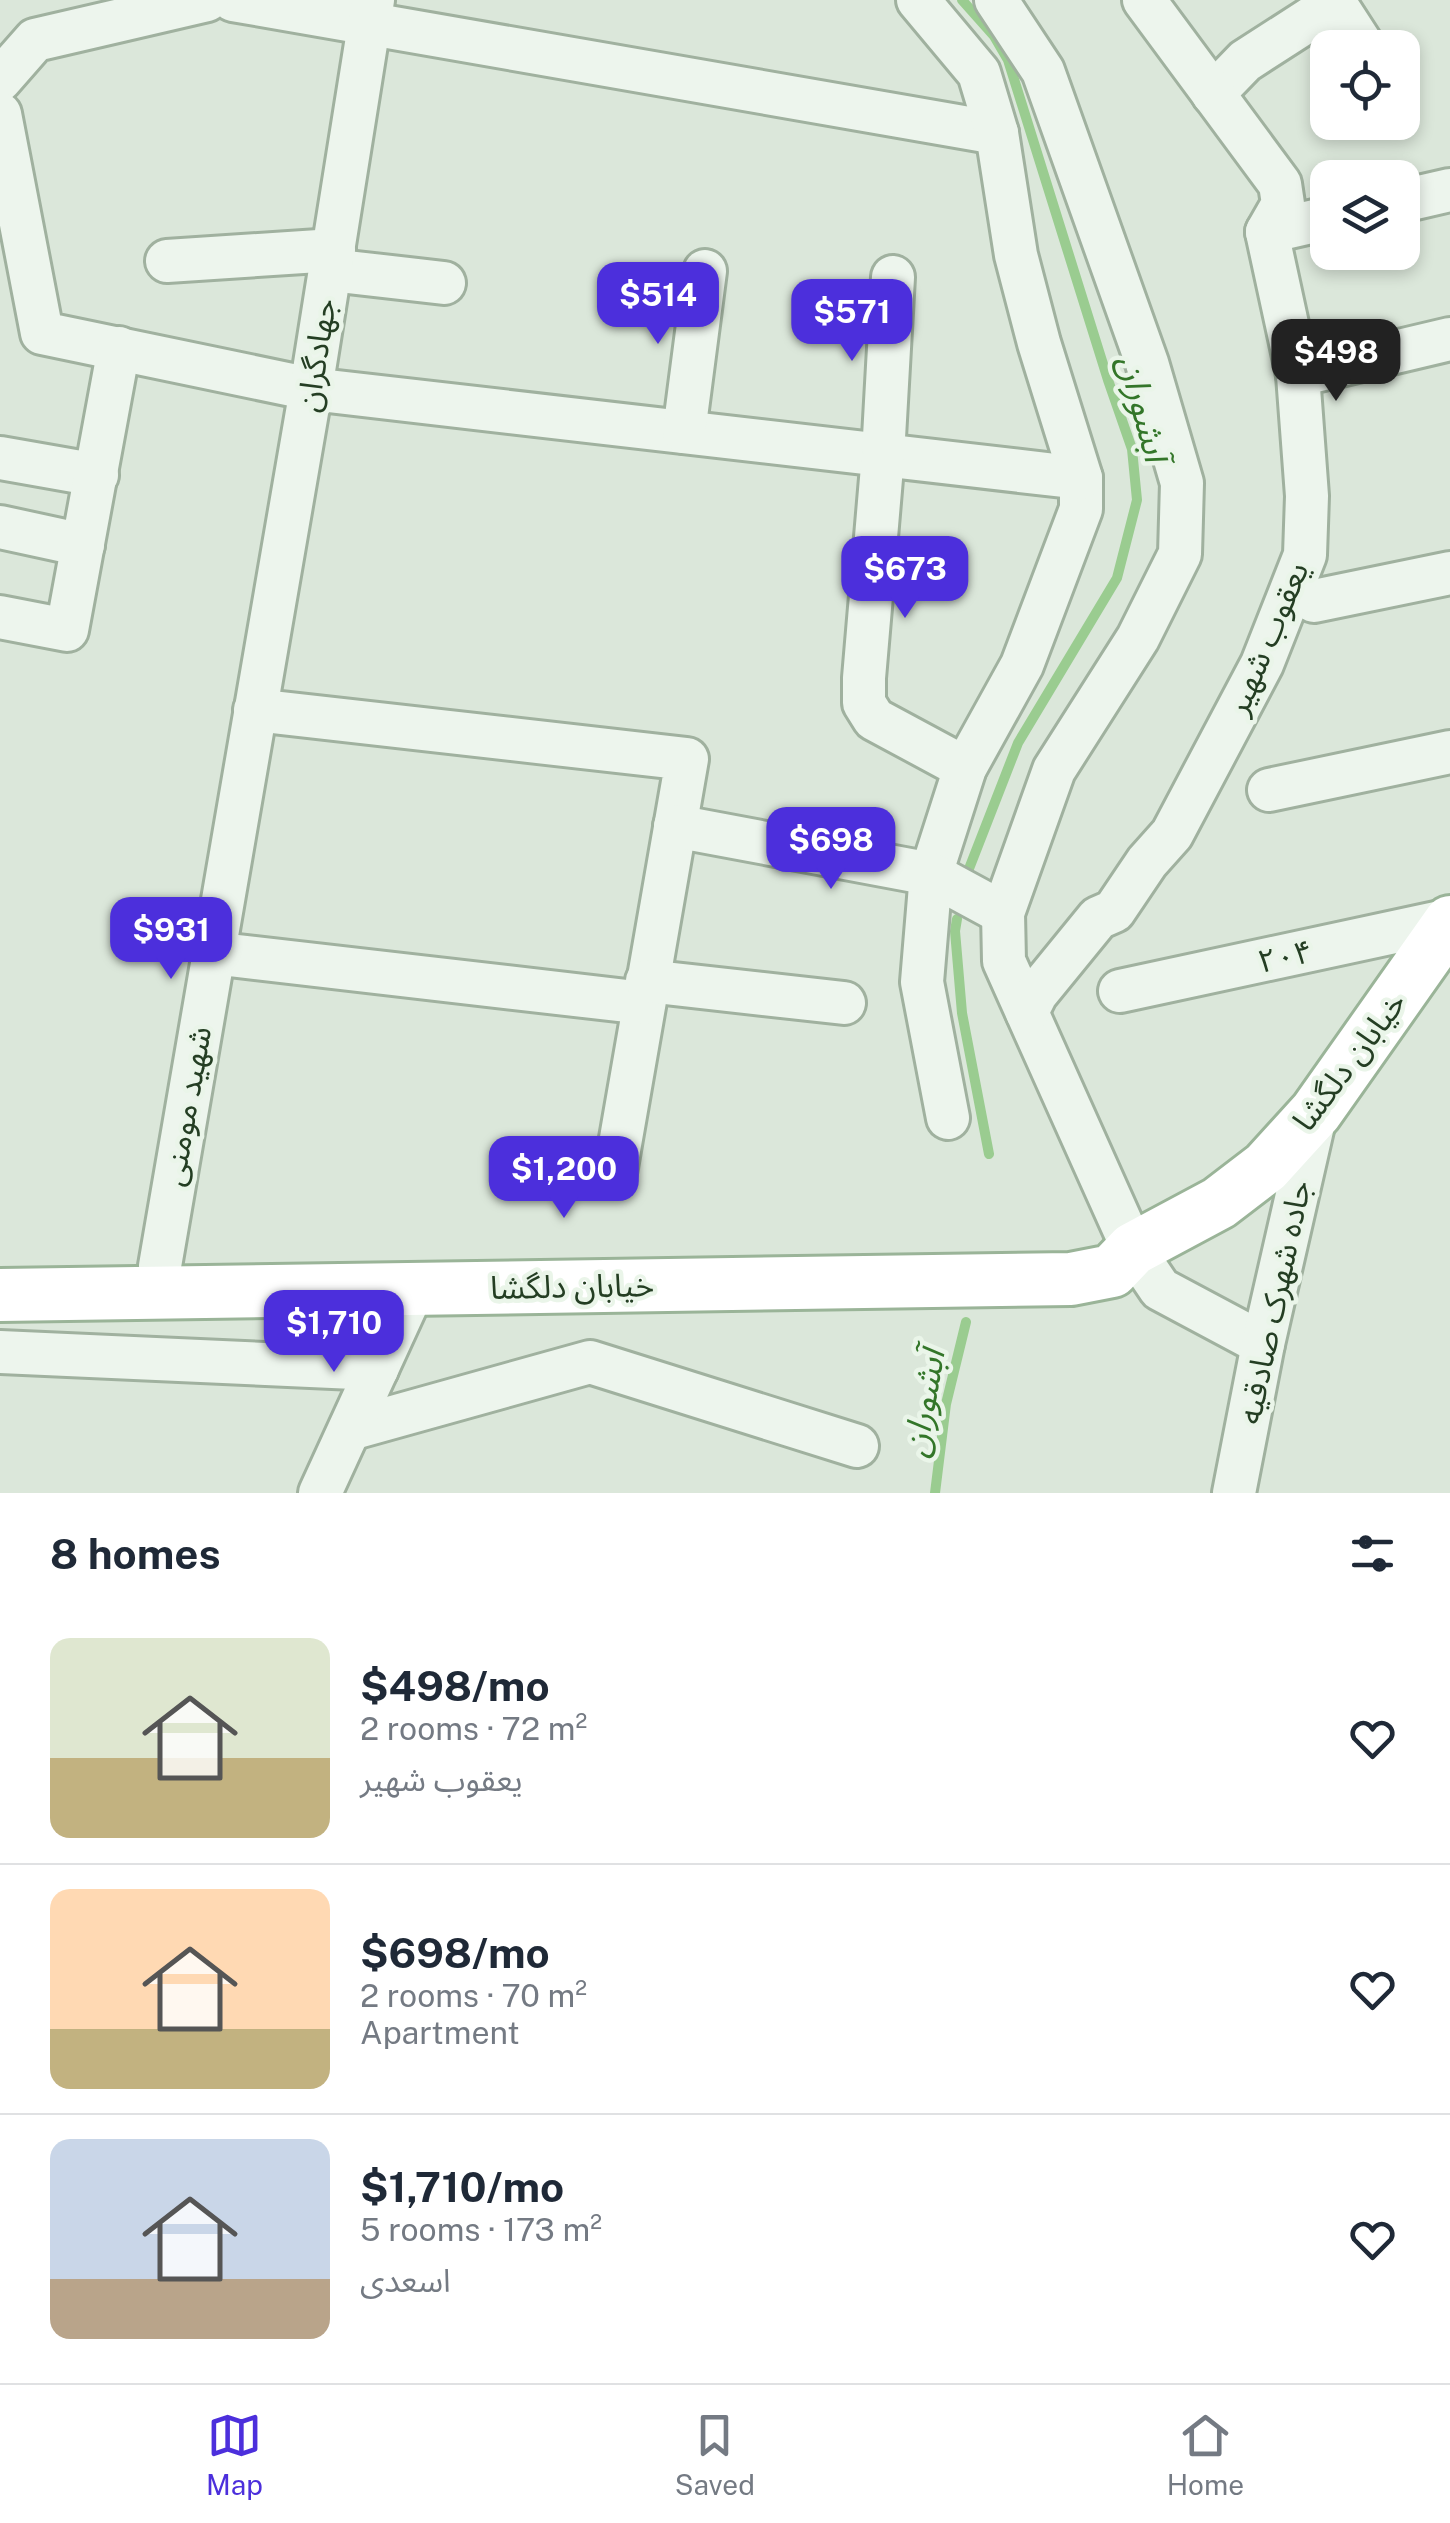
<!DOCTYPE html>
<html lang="en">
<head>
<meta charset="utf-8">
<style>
  :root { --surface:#fff; --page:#f2f2f3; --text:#1f2937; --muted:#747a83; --line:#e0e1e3; --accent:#4c2fdc }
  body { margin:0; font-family:"Public Sans","Noto Sans Arabic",sans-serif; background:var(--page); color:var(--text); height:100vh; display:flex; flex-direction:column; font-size:38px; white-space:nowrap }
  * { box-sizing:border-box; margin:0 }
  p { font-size:32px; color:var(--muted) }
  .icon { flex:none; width:55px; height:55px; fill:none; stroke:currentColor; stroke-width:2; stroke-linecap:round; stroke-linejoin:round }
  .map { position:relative; height:1493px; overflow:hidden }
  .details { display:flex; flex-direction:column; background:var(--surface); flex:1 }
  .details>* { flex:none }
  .fabs { position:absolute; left:1310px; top:30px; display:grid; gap:20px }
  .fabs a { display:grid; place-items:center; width:110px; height:110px; border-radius:20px; background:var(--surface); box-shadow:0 5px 15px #0003; font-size:50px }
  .price { position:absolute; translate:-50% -85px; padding:0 22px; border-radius:20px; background:var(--accent); color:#fff; font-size:32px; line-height:65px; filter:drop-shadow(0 2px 5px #0008) }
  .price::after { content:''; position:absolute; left:50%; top:60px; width:30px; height:22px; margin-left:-15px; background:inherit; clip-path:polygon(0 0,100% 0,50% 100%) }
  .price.active { background:#222; color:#fff }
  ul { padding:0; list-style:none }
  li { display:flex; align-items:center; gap:30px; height:250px; padding:0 50px }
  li+li { border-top:2px solid var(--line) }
  li span { display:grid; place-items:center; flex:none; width:280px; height:200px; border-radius:20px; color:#555 }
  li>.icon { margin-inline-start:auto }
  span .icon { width:120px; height:120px; fill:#fffc; stroke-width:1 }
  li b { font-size:42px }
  h2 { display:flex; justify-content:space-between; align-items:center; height:120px; padding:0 50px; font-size:42px }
  .dock { display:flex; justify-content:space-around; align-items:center; height:140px; border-top:2px solid var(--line); background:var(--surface); font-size:28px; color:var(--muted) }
  .dock a { display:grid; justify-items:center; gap:5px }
  .dock .active { color:var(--accent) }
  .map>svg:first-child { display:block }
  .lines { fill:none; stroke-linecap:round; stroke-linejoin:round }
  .stream { stroke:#9acc90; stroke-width:10 }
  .minor-casing { stroke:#a0b19f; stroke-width:48 }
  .major-casing { stroke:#9ab498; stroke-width:58 }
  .minor { stroke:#edf5ed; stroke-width:42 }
  .major { stroke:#fff; stroke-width:52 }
  .labels { text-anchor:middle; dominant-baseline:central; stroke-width:9; stroke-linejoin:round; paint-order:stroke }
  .street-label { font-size:32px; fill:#243e23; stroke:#eaf5e9 }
  .water-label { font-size:35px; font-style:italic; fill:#337629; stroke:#eaf5e9 }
</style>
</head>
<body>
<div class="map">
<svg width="1450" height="1493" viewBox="0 0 1450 1493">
  <rect width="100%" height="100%" fill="#dbe7da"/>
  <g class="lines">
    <g class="stream">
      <path d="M 962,0 L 994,36 L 1008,60 L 1108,380 L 1132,449 L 1137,500 L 1117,578 L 1018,743 L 965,879"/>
      <path d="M 957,919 L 955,931 L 962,1013 L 989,1154"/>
      <path d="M 935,1493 L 946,1404 L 966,1322"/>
    </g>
    <defs>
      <g id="minor">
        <path d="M 233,0 L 997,133"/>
        <path d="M 918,0 L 979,73 L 997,133 L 1016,255 L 1039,343 L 1081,478 L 1081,509 L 1022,665 L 965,768 L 931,874 L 922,982 L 948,1118"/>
        <path d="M 996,0 L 1043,71 L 1147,363 L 1182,483 L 1180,554 L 1138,638 L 1054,770 L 1003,913 L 1004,961 L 1133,1249 L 1160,1289 L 1263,1344"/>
        <path d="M 1333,0 L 1364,48"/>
        <path d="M 0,80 L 35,40 L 207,0"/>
        <path d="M 1213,94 L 1245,61 L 1335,3"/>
        <path d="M 0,114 L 42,333 L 311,389 L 1081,478"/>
        <path d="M 1402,201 L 1450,190"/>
        <path d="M 1267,232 L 1328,218"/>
        <path d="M 167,261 L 334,250"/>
        <path d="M 330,270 L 444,283"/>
        <path d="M 893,277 L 883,455 L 864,678 L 864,703 L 874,719 L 965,768"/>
        <path d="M 1298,375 L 1450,339"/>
        <path d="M 684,432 L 705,271"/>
        <path d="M 0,458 L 97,475"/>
        <path d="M 0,527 L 83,545"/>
        <path d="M 1314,601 L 1450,573"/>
        <path d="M 0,617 L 67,630 L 119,348"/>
        <path d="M 255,710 L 687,759 L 615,1173"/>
        <path d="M 1269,790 L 1450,752"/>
        <path d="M 675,826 L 931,874 L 1003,913"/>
        <path d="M 212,953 L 644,1003"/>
        <path d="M 647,981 L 844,1003"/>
        <path d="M 1120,991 L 1450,920"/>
        <path d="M 1027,1012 L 1036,994 L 1098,918 L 1114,911 L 1147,862 L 1172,834 L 1262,664 L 1305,555 L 1307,496 L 1298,375 L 1267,232 L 1283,204 L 1280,184 L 1144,0"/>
        <path d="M 160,1266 L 311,389 L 373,0"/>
        <path d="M 0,1352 L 377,1369"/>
        <path d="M 350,1429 L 590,1362 L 857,1446"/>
        <path d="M 320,1493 L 414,1288"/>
        <path d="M 1234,1493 L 1263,1344 L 1316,1112"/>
      </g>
      <path id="major" d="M 0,1295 L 1071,1279 L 1112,1271 L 1133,1249 L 1219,1203 L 1266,1167 L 1316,1112 L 1450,922"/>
    </defs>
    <use href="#minor" class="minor-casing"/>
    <use href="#major" class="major-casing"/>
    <use href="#minor" class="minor"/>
    <use href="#major" class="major"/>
  </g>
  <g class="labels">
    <g class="street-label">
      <text transform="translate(316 355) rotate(-81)">جهادگران</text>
      <text transform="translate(1267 638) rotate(-67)">یعقوب شهیر</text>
      <text transform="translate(1285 956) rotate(-12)">۲۰۴</text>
      <text transform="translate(1349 1061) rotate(-53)">خیابان دلگشا</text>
      <text transform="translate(186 1106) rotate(-80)">شهید مومنی</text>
      <text transform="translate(572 1286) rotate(-1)">خیابان دلگشا</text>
      <text transform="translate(1274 1302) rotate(-78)">جاده شهرک صادقیه</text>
    </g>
    <g class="water-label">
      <text transform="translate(1144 408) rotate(75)">آبشوران</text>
      <text transform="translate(923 1403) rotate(-80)">آبشوران</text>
    </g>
  </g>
</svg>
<div class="fabs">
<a><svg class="icon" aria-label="locate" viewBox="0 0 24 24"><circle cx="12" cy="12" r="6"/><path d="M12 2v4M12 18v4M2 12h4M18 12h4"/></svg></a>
<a><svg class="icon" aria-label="layers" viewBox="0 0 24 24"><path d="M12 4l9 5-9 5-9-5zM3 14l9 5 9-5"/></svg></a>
</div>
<b class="price" style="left:658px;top:347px">$514</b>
<b class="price" style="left:852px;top:364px">$571</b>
<b class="price active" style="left:1336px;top:404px">$498</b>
<b class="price" style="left:905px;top:621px">$673</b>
<b class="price" style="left:831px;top:892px">$698</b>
<b class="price" style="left:171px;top:982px">$931</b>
<b class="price" style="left:564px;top:1221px">$1,200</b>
<b class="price" style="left:334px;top:1375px">$1,710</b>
</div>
<section class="details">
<h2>8 homes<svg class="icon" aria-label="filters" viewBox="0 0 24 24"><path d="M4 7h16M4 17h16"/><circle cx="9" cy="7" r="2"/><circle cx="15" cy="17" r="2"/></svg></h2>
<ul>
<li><span style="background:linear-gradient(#dfe7d0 60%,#c2b280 0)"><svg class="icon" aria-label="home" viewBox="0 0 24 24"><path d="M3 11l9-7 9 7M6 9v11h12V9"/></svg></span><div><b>$498/mo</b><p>2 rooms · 72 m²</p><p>یعقوب شهیر</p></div><svg class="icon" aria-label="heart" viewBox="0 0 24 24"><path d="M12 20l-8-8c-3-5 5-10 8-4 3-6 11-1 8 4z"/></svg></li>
<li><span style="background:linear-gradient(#ffd9b3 70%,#c2b280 0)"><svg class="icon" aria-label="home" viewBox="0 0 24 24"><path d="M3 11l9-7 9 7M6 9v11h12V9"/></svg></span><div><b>$698/mo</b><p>2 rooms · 70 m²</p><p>Apartment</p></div><svg class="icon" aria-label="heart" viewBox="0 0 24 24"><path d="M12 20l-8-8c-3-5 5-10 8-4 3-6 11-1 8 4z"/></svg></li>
<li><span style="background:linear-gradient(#c9d6e8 70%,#b9a48a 0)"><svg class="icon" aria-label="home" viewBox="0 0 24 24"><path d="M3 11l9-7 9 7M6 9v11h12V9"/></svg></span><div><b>$1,710/mo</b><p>5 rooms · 173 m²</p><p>اسعدی</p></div><svg class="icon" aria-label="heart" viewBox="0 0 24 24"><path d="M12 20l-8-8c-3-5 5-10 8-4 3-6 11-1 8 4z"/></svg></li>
</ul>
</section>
<nav class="dock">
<a class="active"><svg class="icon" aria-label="map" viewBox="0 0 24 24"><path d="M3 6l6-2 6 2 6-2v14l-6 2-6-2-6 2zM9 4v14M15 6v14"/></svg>Map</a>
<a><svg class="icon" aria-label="saved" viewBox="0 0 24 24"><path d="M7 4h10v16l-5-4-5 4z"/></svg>Saved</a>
<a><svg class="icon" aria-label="home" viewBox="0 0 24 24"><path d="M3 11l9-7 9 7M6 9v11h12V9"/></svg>Home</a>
</nav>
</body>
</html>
